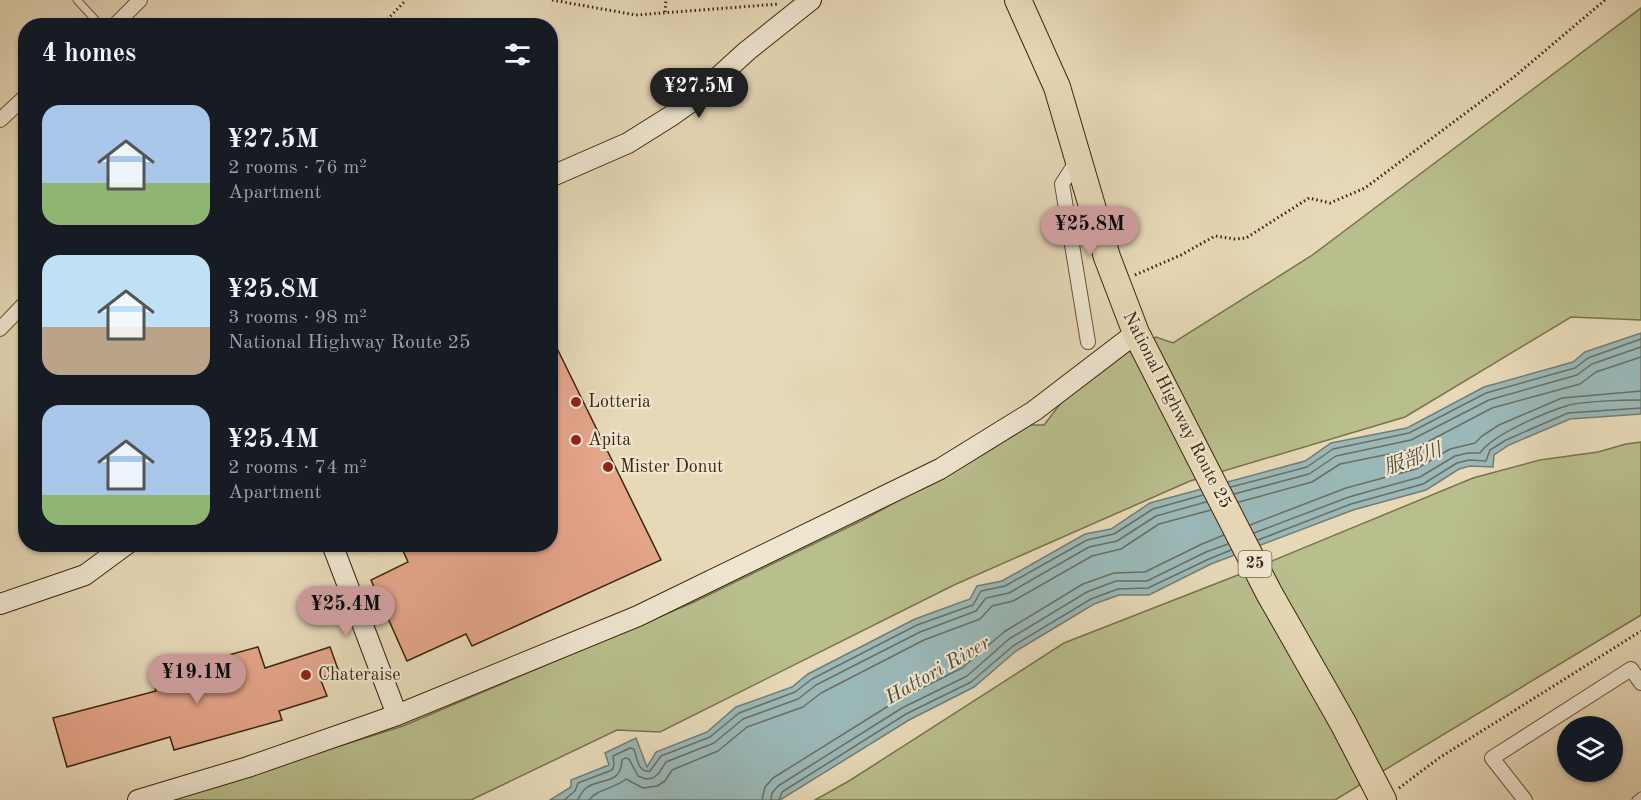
<!DOCTYPE html>
<html lang="en">
<head>
<meta charset="utf-8">
<style>
  :root { --surface:#171b24; --page:#20242c; --text:#f1f3f6; --muted:#9ea1a6; --accent:#c59692 }
  body { margin:0; font-family:"Old Standard TT","Noto Serif JP",serif; background:var(--page); color:var(--text); height:100vh; display:flex; flex-direction:column; font-size:22px; white-space:nowrap }
  * { box-sizing:border-box; margin:0 }
  p { font-size:20px; color:var(--muted) }
  .icon { flex:none; width:33px; height:33px; fill:none; stroke:currentColor; stroke-width:2; stroke-linecap:round; stroke-linejoin:round }
  .map { position:relative; flex:1; overflow:hidden }
  .drawer { position:absolute; left:18px; top:18px; width:540px; height:534px; display:flex; flex-direction:column; background:var(--surface); border-radius:24px; box-shadow:0 2px 4px #0004 }
  .drawer>* { flex:none }
  .tools { position:absolute; left:1557px; top:716px; display:grid; gap:12px }
  .tools a { display:grid; place-items:center; width:66px; height:66px; border-radius:50%; background:var(--surface); box-shadow:0 2px 4px #0004; font-size:30px }
  .price { position:absolute; translate:-50% -51px; padding:0 14px; border-radius:21px; background:var(--accent); color:#111; font-size:20px; line-height:39px; filter:drop-shadow(0 2px 3px #0008) }
  .price::after { content:''; position:absolute; left:50%; top:36px; width:18px; height:14px; margin-left:-9px; background:inherit; clip-path:polygon(0 0,100% 0,50% 100%) }
  .price.selected { background:#222; color:#fff }
  ul { padding:0; list-style:none }
  li { display:flex; align-items:center; gap:18px; height:150px; padding:0 24px }
  li span { display:grid; place-items:center; flex:none; width:168px; height:120px; border-radius:18px; color:#555 }
  li>.icon { margin-inline-start:auto }
  span .icon { width:72px; height:72px; fill:#fffc; stroke-width:1 }
  li b { font-size:26px }
  h2 { display:flex; justify-content:space-between; align-items:center; height:72px; padding:0 24px; font-size:26px }
  .map>svg:first-child { display:block }
  .green { fill:#b9be8d; stroke:#7a724b; stroke-width:1.5 }
  .water { fill:#9ab8b8; stroke:#747d72; stroke-width:1.5 }
  .lines { fill:none; stroke-linecap:round; stroke-linejoin:round }
  .shore { stroke:#6b6e60; stroke-width:1.5 }
  .building { fill:#e4a58b; stroke:#3c2509; stroke-width:1.5 }
  .lane-casing { stroke:#675235; stroke-width:9 }
  .street-casing { stroke:#675235; stroke-width:16 }
  .secondary-casing { stroke:#3c2509; stroke-width:22 }
  .highway-casing { stroke:#3c2509; stroke-width:28 }
  .path { stroke:#3c2509; stroke-width:3; stroke-dasharray:1.5 3; stroke-linecap:butt }
  .lane { stroke:#efe6d1; stroke-width:7 }
  .street { stroke:#efe6d1; stroke-width:14 }
  .secondary { stroke:#efe6d1; stroke-width:20 }
  .highway { stroke:#e7d9b8; stroke-width:26 }
  .poi-dot { fill:#8f2418; stroke:#efe6d1; stroke-width:2 }
  .labels { text-anchor:middle; dominant-baseline:central; stroke-width:4.5; stroke-linejoin:round; paint-order:stroke }
  .shield { fill:#efe6d1; stroke:#725f45; stroke-width:1.5 }
  .shield-label { font-size:16px; font-weight:bold; fill:#3c2509 }
  .poi-label { font-size:18px; fill:#3c2509; stroke:#efe6d1; text-anchor:start }
  .street-label { font-size:18px; fill:#3c2509; stroke:#efe6d1 }
  .water-label { font-size:20px; font-style:italic; fill:#544a35; stroke:#efe6d1 }
</style>
</head>
<body>
<div class="map">
<svg width="1641" height="800" viewBox="0 0 1641 800">
  <rect width="100%" height="100%" fill="#e7d9b8"/>
  <filter id="stains"><feTurbulence type="fractalNoise" baseFrequency=".00333" numOctaves="4"/><feColorMatrix values="0 0 0 0 .2 0 0 0 0 .09 0 0 0 0 .02 0 0 0 .5 -.17"/></filter>
  <radialGradient id="worn" r=".72"><stop offset=".6" stop-color="#630" stop-opacity="0"/><stop offset="1" stop-color="#630" stop-opacity=".3"/></radialGradient>
  <g class="green">
    <path d="M 1641,8 L 1641,320 L 1571,317 L 1405,417 L 1190,481 L 954,585 L 660,732 L 617,730 L 471,800 L 169,800 L 403,726 L 694,602 L 865,519 L 988,451 L 1028,425 L 1044,425 L 1061,403 L 1128,352 L 1156,337 L 1173,343 L 1311,256 Z"/>
    <path d="M 1641,442 L 1641,615 L 1335,800 L 815,800 L 849,781 L 1064,643 L 1238,575 L 1473,478 L 1540,460 L 1598,452 L 1626,444 Z"/>
  </g>
  <path class="water" d="M 1641,333 L 1641,414 L 1570,419 L 1509,445 L 1494,455 L 1493,467 L 1470,466 L 1459,469 L 1426,490 L 1353,510 L 1211,564 L 1149,595 L 1119,595 L 1094,604 L 1016,651 L 974,687 L 909,720 L 780,800 L 550,800 L 571,787 L 571,780 L 609,765 L 605,753 L 636,738 L 647,767 L 656,752 L 707,732 L 736,707 L 792,687 L 808,674 L 915,619 L 970,599 L 977,586 L 1002,581 L 1085,534 L 1111,529 L 1150,503 L 1305,461 L 1331,443 L 1407,428 L 1484,387 L 1573,362 L 1585,352 Z"/>
  <g class="lines">
    <g class="shore">
      <path d="M 1231,487 L 1307,467 L 1333,449 L 1409,433 L 1486,393 L 1575,368 L 1588,358 L 1641,339"/>
      <path d="M 1234,494 L 1309,474 L 1336,456 L 1411,440 L 1489,400 L 1577,375 L 1592,364 L 1641,347"/>
      <path d="M 1239,502 L 1312,482 L 1340,464 L 1414,449 L 1492,408 L 1580,384 L 1596,372 L 1641,357"/>
      <path d="M 1250,525 L 1346,488 L 1416,469 L 1450,449 L 1475,443 L 1482,436 L 1499,425 L 1562,398 L 1641,391"/>
      <path d="M 1254,533 L 1349,497 L 1420,477 L 1455,456 L 1468,453 L 1480,453 C 1492,435 1544,413 1566,406 C 1581,401 1624,400 1641,400"/>
      <path d="M 1258,540 L 1351,504 L 1423,484 L 1457,463 L 1469,460 L 1486,461 L 1490,450 L 1506,440 L 1568,413 L 1641,408"/>
      <path d="M 564,800 L 575,791 L 578,783 L 612,770 L 614,765 L 613,756 L 630,748 L 634,749 C 637,758 638,773 650,771 L 661,756 L 710,737 L 739,713 L 795,692 L 812,679 L 917,625 L 973,605 L 981,591 L 1005,586 L 1087,540 L 1114,534 L 1153,509 L 1203,495"/>
      <path d="M 577,800 C 580,797 582,791 586,788 C 600,777 621,786 622,760 L 625,758 L 629,759 L 638,776 L 646,779 L 653,778 L 659,773 L 666,762 L 714,743 L 743,719 L 798,699 L 816,685 L 920,632 L 976,611 L 986,598 L 1009,593 L 1089,547 L 1117,541 L 1156,516 L 1206,502"/>
      <path d="M 589,800 C 597,789 616,788 626,779 L 643,788 L 657,786 L 665,781 L 672,770 L 718,751 L 747,727 L 803,707 L 821,693 L 924,640 L 980,619 L 992,606 L 1013,601 L 1092,556 L 1121,549 L 1159,524 L 1211,510"/>
      <path d="M 762,800 L 765,787 L 773,778 L 898,700 L 962,668 L 1004,632 L 1083,584 L 1114,573 L 1145,572 L 1202,544 L 1224,535"/>
      <path d="M 771,800 L 772,793 L 778,786 L 902,708 L 967,676 L 1009,639 L 1087,592 L 1116,581 L 1147,581 L 1206,552 L 1228,544"/>
      <path d="M 779,800 L 782,792 L 906,714 L 971,682 L 1013,646 L 1091,599 L 1118,589 L 1148,588 L 1209,559 L 1231,550"/>
    </g>
  </g>
  <g class="building">
    <path d="M 550,334 L 661,560 L 472,646 L 466,634 L 407,661 L 371,580 L 408,562 L 400,544 L 550,544 Z"/>
    <path d="M 258,647 L 265,668 L 330,647 L 339,672 L 320,678 L 327,696 L 279,711 L 282,720 L 174,750 L 170,737 L 67,767 L 53,718 L 156,691 L 152,676 Z"/>
  </g>
  <g class="lines">
    <defs>
      <g id="lane">
        <path d="M 77,0 L 101,26"/>
        <path d="M 1636,800 L 1641,796"/>
      </g>
      <g id="street">
        <path d="M 114,26 L 140,0"/>
        <path d="M 0,120 L 26,96"/>
        <path d="M 1081,165 L 1071,170 L 1062,184 L 1088,342"/>
        <path d="M 0,329 L 26,302"/>
        <path d="M 1525,800 L 1492,758 L 1631,669 L 1641,683"/>
      </g>
      <g id="secondary">
        <path d="M 550,177 L 628,143 L 671,116 L 692,101 L 747,51 L 811,0"/>
        <path d="M 332,544 L 397,715"/>
        <path d="M 0,604 L 85,575 L 127,544"/>
        <path d="M 138,800 L 248,767 L 397,715 L 638,616 L 940,469 L 1034,411 L 1136,333"/>
      </g>
      <path id="highway" d="M 1018,0 L 1057,87 L 1107,257 L 1136,333 L 1269,593 L 1343,723 L 1383,800"/>
    </defs>
    <use href="#lane" class="lane-casing"/>
    <use href="#street" class="street-casing"/>
    <use href="#secondary" class="secondary-casing"/>
    <use href="#highway" class="highway-casing"/>
    <g class="path">
      <path d="M 552,0 L 636,15 L 779,4"/>
      <path d="M 665,12 L 666,0"/>
      <path d="M 381,26 L 406,0"/>
      <path d="M 1135,275 L 1181,255 L 1215,236 L 1235,239 L 1246,238 L 1309,198 L 1330,203 L 1365,188 L 1514,77 L 1605,0"/>
      <path d="M 1399,788 L 1439,758 L 1641,631"/>
    </g>
    <use href="#lane" class="lane"/>
    <use href="#street" class="street"/>
    <use href="#secondary" class="secondary"/>
    <use href="#highway" class="highway"/>
  </g>
  <g class="poi-dot">
    <circle cx="576" cy="402" r="6"/>
    <circle cx="576" cy="440" r="6"/>
    <circle cx="608" cy="467" r="6"/>
    <circle cx="306" cy="675" r="6"/>
  </g>
  <g class="labels">
    <rect class="shield" x="1238.5" y="551" width="33" height="26" rx="4.5"/>
    <g class="shield-label">
      <text x="1255" y="564">25</text>
    </g>
    <g class="poi-label">
      <text x="588" y="402">Lotteria</text>
      <text x="588" y="440">Apita</text>
      <text x="620" y="467">Mister Donut</text>
      <text x="318" y="675">Chateraise</text>
    </g>
    <g class="street-label">
      <text transform="translate(1177 410) rotate(63)">National Highway Route 25</text>
    </g>
    <g class="water-label">
      <text transform="translate(1413 460) rotate(-19)">服部川</text>
      <text transform="translate(938 671) rotate(-30)">Hattori River</text>
    </g>
  </g>
  <rect width="100%" height="100%" filter="url(#stains)"/>
  <rect width="100%" height="100%" fill="url(#worn)"/>
</svg>
<div class="tools">
<a><svg class="icon" aria-label="layers" viewBox="0 0 24 24"><path d="M12 4l9 5-9 5-9-5zM3 14l9 5 9-5"/></svg></a>
</div>
<b class="price selected" style="left:699px;top:119px">¥27.5M</b>
<b class="price" style="left:1090px;top:257px">¥25.8M</b>
<b class="price" style="left:346px;top:637px">¥25.4M</b>
<b class="price" style="left:197px;top:705px">¥19.1M</b>
<section class="drawer">
<h2>4 homes<svg class="icon" aria-label="filters" viewBox="0 0 24 24"><path d="M4 7h16M4 17h16"/><circle cx="9" cy="7" r="2"/><circle cx="15" cy="17" r="2"/></svg></h2>
<ul>
<li><span style="background:linear-gradient(#a9c7e8 65%,#8fb573 0)"><svg class="icon" aria-label="home" viewBox="0 0 24 24"><path d="M3 11l9-7 9 7M6 9v11h12V9"/></svg></span><div><b>¥27.5M</b><p>2 rooms · 76 m²</p><p>Apartment</p></div></li>
<li><span style="background:linear-gradient(#bfe0f5 60%,#b9a48a 0)"><svg class="icon" aria-label="home" viewBox="0 0 24 24"><path d="M3 11l9-7 9 7M6 9v11h12V9"/></svg></span><div><b>¥25.8M</b><p>3 rooms · 98 m²</p><p>National Highway Route 25</p></div></li>
<li><span style="background:linear-gradient(#a9c7e8 75%,#8fb573 0)"><svg class="icon" aria-label="home" viewBox="0 0 24 24"><path d="M3 11l9-7 9 7M6 9v11h12V9"/></svg></span><div><b>¥25.4M</b><p>2 rooms · 74 m²</p><p>Apartment</p></div></li>
</ul>
</section>
</div>
</body>
</html>
